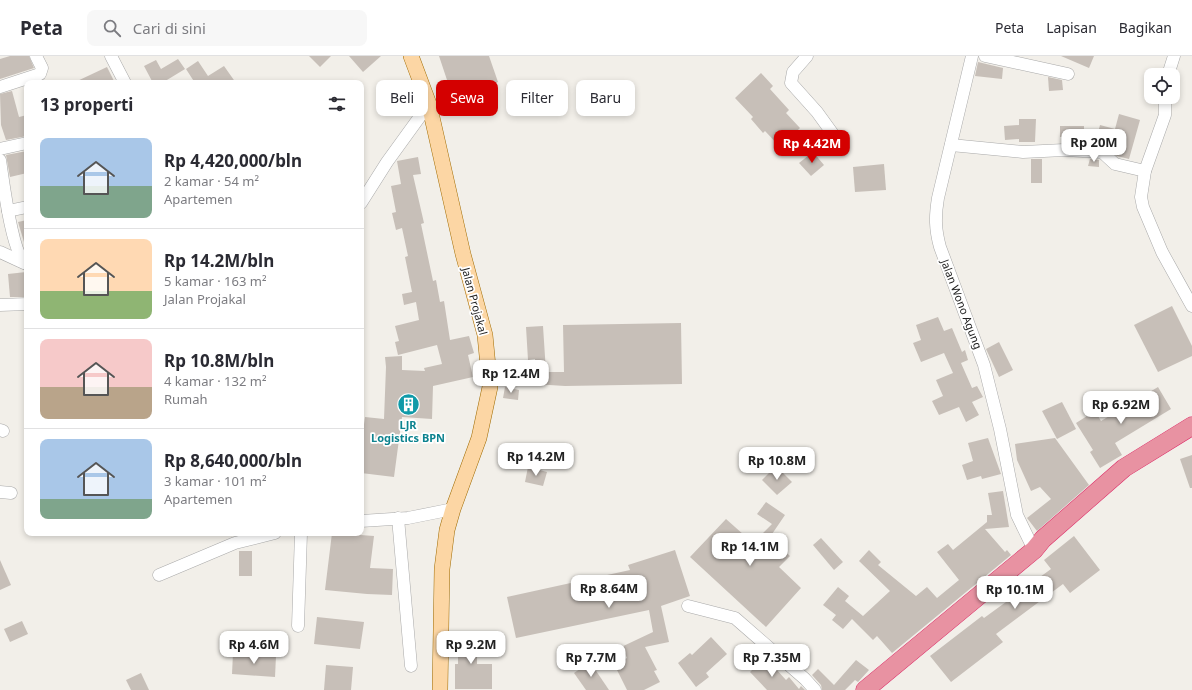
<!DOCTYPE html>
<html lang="id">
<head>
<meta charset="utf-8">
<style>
  :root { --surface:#fff; --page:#f7f7f7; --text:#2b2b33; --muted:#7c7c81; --line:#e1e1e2; --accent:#d40000 }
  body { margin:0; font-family:"Noto Sans",sans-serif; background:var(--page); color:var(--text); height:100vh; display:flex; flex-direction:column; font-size:15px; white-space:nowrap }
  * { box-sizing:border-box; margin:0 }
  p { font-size:13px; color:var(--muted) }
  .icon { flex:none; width:22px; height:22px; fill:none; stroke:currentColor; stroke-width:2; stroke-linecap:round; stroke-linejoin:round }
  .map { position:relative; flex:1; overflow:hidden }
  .drawer { position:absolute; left:24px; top:24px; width:340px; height:456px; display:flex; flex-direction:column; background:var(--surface); border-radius:8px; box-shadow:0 2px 6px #0003 }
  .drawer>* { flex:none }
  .guide { position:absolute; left:376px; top:24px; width:380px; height:36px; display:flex; gap:8px }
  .tools { position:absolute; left:1144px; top:12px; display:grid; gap:8px }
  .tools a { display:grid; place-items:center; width:36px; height:36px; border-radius:8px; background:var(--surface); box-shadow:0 2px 6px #0003; font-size:20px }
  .price { position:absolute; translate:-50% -34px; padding:0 9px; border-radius:8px; background:#fff; color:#222; font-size:13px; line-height:26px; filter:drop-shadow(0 1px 2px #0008) }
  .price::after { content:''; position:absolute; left:50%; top:24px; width:12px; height:9px; margin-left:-6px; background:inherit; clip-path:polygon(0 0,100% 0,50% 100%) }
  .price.on { background:var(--accent); color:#fff }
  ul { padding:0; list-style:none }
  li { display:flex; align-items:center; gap:12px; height:100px; padding:0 16px }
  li+li { border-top:1px solid var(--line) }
  li span { display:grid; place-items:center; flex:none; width:112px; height:80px; border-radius:8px; color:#555 }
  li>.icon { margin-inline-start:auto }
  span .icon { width:48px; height:48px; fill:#fffc; stroke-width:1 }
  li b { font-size:17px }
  h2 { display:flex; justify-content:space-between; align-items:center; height:48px; padding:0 16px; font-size:17px }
  .tag { padding:0 14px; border-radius:8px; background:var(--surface); box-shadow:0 2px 6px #0003; font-size:14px; line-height:36px }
  .tag.on { background:var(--accent); color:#fff }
  header { display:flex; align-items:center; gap:24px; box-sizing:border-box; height:56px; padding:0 20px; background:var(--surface); border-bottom:1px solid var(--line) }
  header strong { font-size:19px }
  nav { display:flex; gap:22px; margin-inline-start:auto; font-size:14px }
  .search { width:280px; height:36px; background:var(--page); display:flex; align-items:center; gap:10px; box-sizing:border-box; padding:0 14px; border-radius:8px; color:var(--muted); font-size:15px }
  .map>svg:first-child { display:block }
  .building { fill:#c7bfb8 }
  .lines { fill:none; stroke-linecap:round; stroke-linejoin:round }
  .minor-casing { stroke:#a9a9a9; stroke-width:13 }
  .major-casing { stroke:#a06b00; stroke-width:16 }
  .highway-casing { stroke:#dc2a67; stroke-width:19 }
  .minor { stroke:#fff; stroke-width:12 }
  .major { stroke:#fcd6a4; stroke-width:15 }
  .highway { stroke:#e892a2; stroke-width:18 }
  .labels { text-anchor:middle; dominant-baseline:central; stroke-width:3.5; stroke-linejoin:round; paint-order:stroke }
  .street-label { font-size:11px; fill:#222; stroke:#fff }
  .culture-label { font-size:11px; font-weight:bold; fill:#0d838f; stroke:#fff }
</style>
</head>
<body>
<header>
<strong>Peta</strong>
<div class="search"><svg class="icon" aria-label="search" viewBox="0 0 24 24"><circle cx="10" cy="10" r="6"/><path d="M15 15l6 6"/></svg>Cari di sini</div>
<nav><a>Peta</a><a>Lapisan</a><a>Bagikan</a></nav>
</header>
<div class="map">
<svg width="1192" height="634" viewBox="0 0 1192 634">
  <rect width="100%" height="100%" fill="#f2efe9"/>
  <g class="building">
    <path d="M 10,0 L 29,0 L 34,12 L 0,23 L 0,3 Z"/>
    <path d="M 309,0 L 331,0 L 320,11 Z"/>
    <path d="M 349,0 L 381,0 L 363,16 Z"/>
    <path d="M 439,0 L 489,0 L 498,26 L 453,42 Z"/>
    <path d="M 1061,0 L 1094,0 L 1089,12 Z"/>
    <path d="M 178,3 L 185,13 L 162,27 L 153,27 L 144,10 L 156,4 L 161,13 Z"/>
    <path d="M 198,5 L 208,20 L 224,10 L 236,27 L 195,27 L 186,13 Z"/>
    <path d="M 978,6 L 1003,12 L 1002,23 L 975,20 Z"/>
    <path d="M 107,11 L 115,27 L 73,27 Z"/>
    <path d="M 761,17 L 773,30 L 770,33 L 789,54 L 786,57 L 800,72 L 780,91 L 765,75 L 763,77 L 751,63 L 753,61 L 735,42 Z"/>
    <path d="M 1048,21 L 1062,24 L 1063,34 L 1049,35 Z"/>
    <path d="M 12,35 L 19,61 L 27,59 L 27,80 L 6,84 L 1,69 L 0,38 Z"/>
    <path d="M 1119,58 L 1140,64 L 1129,103 L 1117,100 L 1107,90 L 1095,88 L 1100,69 L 1115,73 Z"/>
    <path d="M 1019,63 L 1036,63 L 1035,86 L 1019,86 L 1019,83 L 1005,84 L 1004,70 L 1019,69 Z"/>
    <rect x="1060" y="70" width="24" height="11"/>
    <path d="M 27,95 L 27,117 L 10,121 L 6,99 Z"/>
    <path d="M 813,96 L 824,109 L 811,120 L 799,107 Z"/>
    <path d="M 418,101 L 421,118 L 413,119 L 424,167 L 421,168 L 433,225 L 436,224 L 440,246 L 444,245 L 450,284 L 469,280 L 474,297 L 468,299 L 473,321 L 433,330 L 432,363 L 402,361 L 394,421 L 361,417 L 361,390 L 365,361 L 384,363 L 386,311 L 385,301 L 402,300 L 402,314 L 425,315 L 424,312 L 442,308 L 437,289 L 398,299 L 395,286 L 399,285 L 395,270 L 419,264 L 416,246 L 404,249 L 402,238 L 412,236 L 405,201 L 408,200 L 402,172 L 396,174 L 392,157 L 396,156 L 391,130 L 401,128 L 397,105 Z"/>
    <rect x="1031" y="103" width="11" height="24"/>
    <path d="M 1090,103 L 1099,104 L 1099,111 L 1088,110 Z"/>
    <path d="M 884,108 L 886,134 L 855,136 L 853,111 Z"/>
    <path d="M 27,164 L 27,196 L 18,166 Z"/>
    <path d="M 26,216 L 27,241 L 10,241 L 8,218 Z"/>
    <path d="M 1172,250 L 1192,290 L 1192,300 L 1158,316 L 1134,269 Z"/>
    <path d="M 938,261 L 944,275 L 952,272 L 962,296 L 965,294 L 968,304 L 961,307 L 972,332 L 977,330 L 983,341 L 972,346 L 979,359 L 966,366 L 959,351 L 939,359 L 932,345 L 943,340 L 936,324 L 953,317 L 944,297 L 921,306 L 913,287 L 921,284 L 916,269 Z"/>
    <path d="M 681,267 L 682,328 L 565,330 L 534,328 L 535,303 L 528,304 L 526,271 L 543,270 L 546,316 L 564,316 L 563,269 Z"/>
    <path d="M 999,286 L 1013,314 L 999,321 L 986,293 Z"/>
    <path d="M 505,331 L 519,334 L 518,344 L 503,342 Z"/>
    <path d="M 1158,331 L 1171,353 L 1115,387 L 1122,399 L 1100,412 L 1090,396 L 1093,394 L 1076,367 L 1095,355 L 1101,365 Z"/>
    <path d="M 1062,346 L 1076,373 L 1057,383 L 1042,355 Z"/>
    <path d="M 988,382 L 1001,418 L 982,423 L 981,420 L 967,424 L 962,409 L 973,405 L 968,387 Z"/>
    <path d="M 1055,382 L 1089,429 L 1037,475 L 1027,462 L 1051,443 L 1040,431 L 1031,435 L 1017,404 L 1015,388 Z"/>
    <path d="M 1192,399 L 1192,432 L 1190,432 L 1180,403 Z"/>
    <path d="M 776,410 L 792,426 L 777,439 L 762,424 Z"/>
    <path d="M 528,411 L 547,416 L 543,430 L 525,426 Z"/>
    <path d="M 1003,435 L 1009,471 L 985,473 L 1005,496 L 1007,494 L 1011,499 L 892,597 L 877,580 L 873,584 L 852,563 L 843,573 L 832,564 L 836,559 L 823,549 L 838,531 L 849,540 L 845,545 L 863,560 L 890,535 L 859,505 L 869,494 L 881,506 L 878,509 L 916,540 L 927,531 L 937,542 L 959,524 L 937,496 L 948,488 L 953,494 L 987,466 L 987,459 L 992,459 L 988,437 Z"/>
    <path d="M 766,446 L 785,459 L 770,481 L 790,500 L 779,511 L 801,532 L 766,571 L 690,501 L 726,463 L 753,487 L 772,468 L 757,458 Z"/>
    <path d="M 332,477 L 374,480 L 370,512 L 393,513 L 392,539 L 367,538 L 325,534 Z"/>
    <path d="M 1074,480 L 1100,514 L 1070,537 L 1063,528 L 996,578 L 1003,586 L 951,626 L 930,600 L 982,560 L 984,562 L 1051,513 L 1044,504 Z"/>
    <path d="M 821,482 L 843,506 L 834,514 L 813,489 Z"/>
    <path d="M 675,494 L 690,540 L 661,550 L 669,586 L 645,591 L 657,614 L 654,615 L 660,626 L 644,634 L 627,634 L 614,608 L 627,602 L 624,595 L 618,596 L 617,593 L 653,576 L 649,554 L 516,582 L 507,541 L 630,514 L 628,509 Z"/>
    <rect x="239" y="495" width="13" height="25"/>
    <path d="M 0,504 L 11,529 L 0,534 Z"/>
    <path d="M 317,561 L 364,566 L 360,593 L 314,588 Z"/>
    <path d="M 22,565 L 28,578 L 10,586 L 4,573 Z"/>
    <path d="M 458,576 L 477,576 L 477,608 L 492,608 L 492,633 L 455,633 L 455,608 L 458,608 Z"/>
    <path d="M 711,581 L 727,598 L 706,617 L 709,621 L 696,631 L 678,607 L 690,597 L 692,599 Z"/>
    <path d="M 233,597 L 276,600 L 275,621 L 232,618 Z"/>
    <path d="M 765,601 L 786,624 L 789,621 L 799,633 L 801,630 L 805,634 L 767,634 L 750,616 Z"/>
    <path d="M 856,604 L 869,614 L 858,626 L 855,624 L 845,634 L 822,634 L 821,629 L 812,619 L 818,613 L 834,629 Z"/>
    <path d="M 590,606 L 609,634 L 586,634 L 574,617 Z"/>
    <path d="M 326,609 L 353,611 L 351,634 L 324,634 Z"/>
    <path d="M 141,617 L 149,634 L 131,634 L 126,624 Z"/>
  </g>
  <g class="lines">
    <defs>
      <g id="minor">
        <path d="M 111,0 L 125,27"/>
        <path d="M 807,0 L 793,16 L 791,27 L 817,56 L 838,85"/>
        <path d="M 972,0 L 938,142 C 935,160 935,173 940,191 L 984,309 L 1000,373 L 1017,459 L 1034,494"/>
        <path d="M 985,0 L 1068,18"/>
        <path d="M 1168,19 L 1174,0"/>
        <path d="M 0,31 L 40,18 L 42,12 L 36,0"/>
        <path d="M 1165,41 L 1165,59 L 1145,115 L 1141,141 L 1143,151 L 1162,196 L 1192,250"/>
        <path d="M 951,89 L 1023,96 L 1064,94 L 1102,96 L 1115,108 L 1145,115"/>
        <path d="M 0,93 L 27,87"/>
        <path d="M 0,104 C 3,123 12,201 27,208"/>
        <path d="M 361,147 L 387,106 L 429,48"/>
        <path d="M 8,155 L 27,151"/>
        <path d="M 0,196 L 24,207"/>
        <path d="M 0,249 L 27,248"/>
        <path d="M 0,374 L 3,375"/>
        <path d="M 0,436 L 11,437"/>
        <path d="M 398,462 L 411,610"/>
        <path d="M 361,465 L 408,462 L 453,453"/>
        <path d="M 159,519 L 235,487 L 275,477"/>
        <path d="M 688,550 L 735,562 L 805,623 L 815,634"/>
        <path d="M 298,570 L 301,477"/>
      </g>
      <path id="major" d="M 411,0 L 429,48 L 463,198 L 485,279 L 490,331 L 479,382 L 453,453 L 447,474 L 442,513 L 440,634"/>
      <path id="highway" d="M 865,634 L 1034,494 L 1043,483 L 1124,412 L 1192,370"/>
    </defs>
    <use href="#minor" class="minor-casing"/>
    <use href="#major" class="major-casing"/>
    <use href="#highway" class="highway-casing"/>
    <use href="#minor" class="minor"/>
    <use href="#major" class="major"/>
    <use href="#highway" class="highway"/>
  </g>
  <defs>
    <symbol id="building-disc" viewBox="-11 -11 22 22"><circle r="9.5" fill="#0f9aa8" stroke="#fff"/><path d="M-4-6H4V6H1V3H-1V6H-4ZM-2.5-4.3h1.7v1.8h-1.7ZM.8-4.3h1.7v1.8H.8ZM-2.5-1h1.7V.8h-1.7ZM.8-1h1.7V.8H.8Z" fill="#fff"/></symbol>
  </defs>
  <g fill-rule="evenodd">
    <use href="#building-disc" x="396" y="336" width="25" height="25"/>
  </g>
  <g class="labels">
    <g class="street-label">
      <text transform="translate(475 245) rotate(75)">Jalan Projakal</text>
      <text transform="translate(962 248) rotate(69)">Jalan Wono Agung</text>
    </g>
    <g class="culture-label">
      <text x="408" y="368">LJR<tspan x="408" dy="13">Logistics BPN</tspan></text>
    </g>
  </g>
</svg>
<div class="tools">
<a><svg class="icon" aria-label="locate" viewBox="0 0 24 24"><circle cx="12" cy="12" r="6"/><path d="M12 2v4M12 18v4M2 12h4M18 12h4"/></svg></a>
</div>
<b class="price" style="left:1094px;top:107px">Rp 20M</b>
<b class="price on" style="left:812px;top:108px">Rp 4.42M</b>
<b class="price" style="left:511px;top:338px">Rp 12.4M</b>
<b class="price" style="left:1121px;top:369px">Rp 6.92M</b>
<b class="price" style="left:536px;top:421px">Rp 14.2M</b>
<b class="price" style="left:777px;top:425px">Rp 10.8M</b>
<b class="price" style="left:750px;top:511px">Rp 14.1M</b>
<b class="price" style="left:609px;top:553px">Rp 8.64M</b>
<b class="price" style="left:1015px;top:554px">Rp 10.1M</b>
<b class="price" style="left:254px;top:609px">Rp 4.6M</b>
<b class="price" style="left:471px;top:609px">Rp 9.2M</b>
<b class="price" style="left:591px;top:622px">Rp 7.7M</b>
<b class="price" style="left:772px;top:622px">Rp 7.35M</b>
<div class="guide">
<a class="tag">Beli</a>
<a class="tag on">Sewa</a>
<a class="tag">Filter</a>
<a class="tag">Baru</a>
</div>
<section class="drawer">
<h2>13 properti<svg class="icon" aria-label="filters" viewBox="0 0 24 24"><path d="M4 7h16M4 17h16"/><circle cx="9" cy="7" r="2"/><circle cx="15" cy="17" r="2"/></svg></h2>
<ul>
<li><span style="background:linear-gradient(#a9c7e8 60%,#7fa58c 0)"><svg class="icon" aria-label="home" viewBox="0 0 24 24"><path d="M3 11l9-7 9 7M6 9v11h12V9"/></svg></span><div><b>Rp 4,420,000/bln</b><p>2 kamar · 54 m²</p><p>Apartemen</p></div></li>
<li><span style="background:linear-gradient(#ffd9b3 65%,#8fb573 0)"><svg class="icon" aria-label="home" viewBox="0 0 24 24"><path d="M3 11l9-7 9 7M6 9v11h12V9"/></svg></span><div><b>Rp 14.2M/bln</b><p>5 kamar · 163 m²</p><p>Jalan Projakal</p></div></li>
<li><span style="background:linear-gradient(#f6c9c9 60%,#b9a48a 0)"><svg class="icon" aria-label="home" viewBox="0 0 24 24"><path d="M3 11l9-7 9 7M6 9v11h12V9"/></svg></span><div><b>Rp 10.8M/bln</b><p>4 kamar · 132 m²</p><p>Rumah</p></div></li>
<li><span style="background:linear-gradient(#a9c7e8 75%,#7fa58c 0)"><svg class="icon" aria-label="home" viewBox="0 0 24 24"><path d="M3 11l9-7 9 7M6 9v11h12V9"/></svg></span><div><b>Rp 8,640,000/bln</b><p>3 kamar · 101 m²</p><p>Apartemen</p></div></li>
</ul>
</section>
</div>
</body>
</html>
